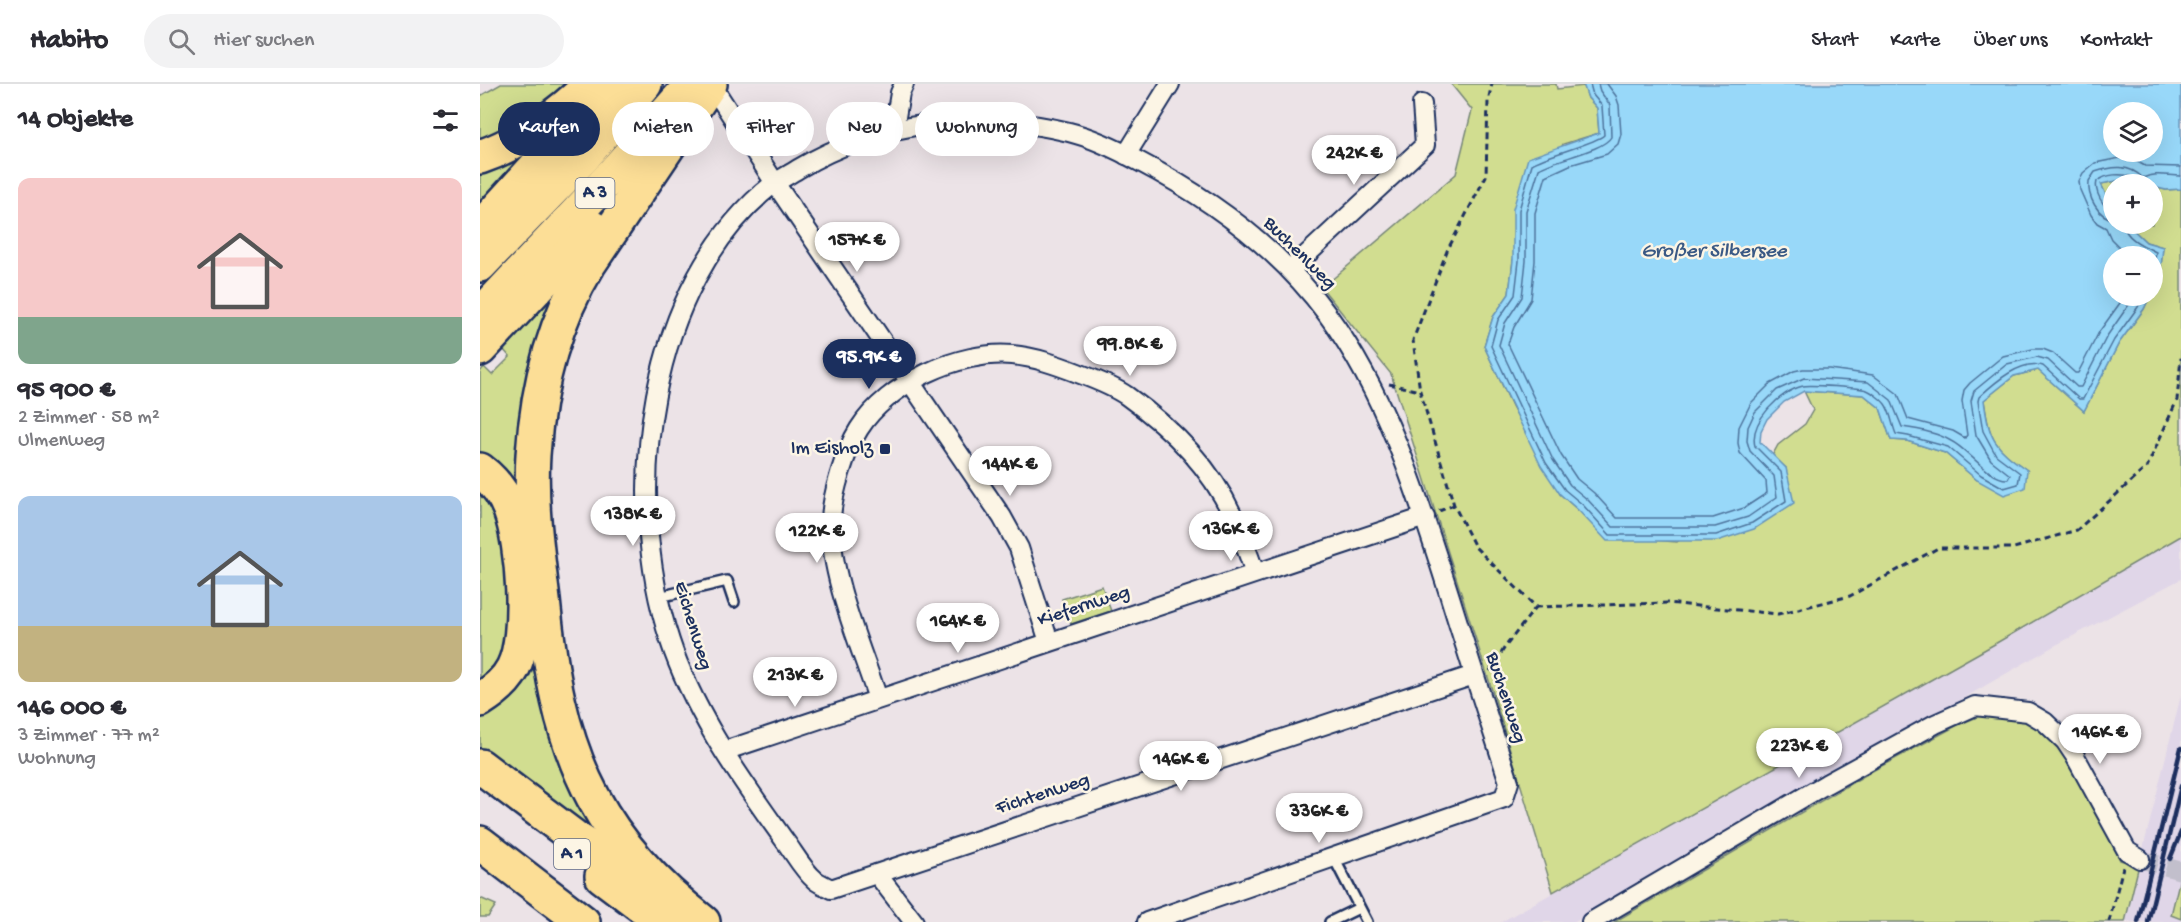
<!DOCTYPE html>
<html lang="de">
<head>
<meta charset="utf-8">
<style>
  :root { --surface:#fff; --page:#f2f2f3; --text:#2b2b33; --muted:#7c7c81; --line:#e1e1e2; --accent:#1b2f5e }
  body { margin:0; font-family:"Gochi Hand",sans-serif; background:var(--page); color:var(--text); height:100vh; display:flex; flex-direction:column; font-size:22px; white-space:nowrap }
  * { box-sizing:border-box; margin:0 }
  p { font-size:20px; color:var(--muted) }
  .icon { flex:none; width:33px; height:33px; fill:none; stroke:currentColor; stroke-width:2; stroke-linecap:round; stroke-linejoin:round }
  .map { position:relative; flex:1; overflow:hidden }
  .side { display:flex; flex-direction:column; background:var(--surface); width:480px }
  .side>* { flex:none }
  .guide { position:absolute; left:18px; top:18px; width:570px; height:54px; display:flex; gap:12px }
  .controls { position:absolute; left:1623px; top:18px; display:grid; gap:12px }
  .controls a { display:grid; place-items:center; width:60px; height:60px; border-radius:50%; background:var(--surface); box-shadow:0 6px 24px #0002; font-size:30px }
  .price { position:absolute; translate:-50% -51px; padding:0 14px; border-radius:21px; background:#fff; color:#222; font-size:20px; line-height:39px; filter:drop-shadow(0 2px 3px #0008) }
  .price::after { content:''; position:absolute; left:50%; top:36px; width:18px; height:14px; margin-left:-9px; background:inherit; clip-path:polygon(0 0,100% 0,50% 100%) }
  .price.on { background:var(--accent); color:#fff }
  ul { padding:0; list-style:none }
  li { display:grid; align-content:center; gap:12px; height:318px; padding:0 18px }
  li span { display:grid; place-items:center; height:186px; border-radius:12px; color:#555 }
  li>.icon { margin-inline-start:auto }
  span .icon { width:108px; height:108px; fill:#fffc; stroke-width:1 }
  li b { font-size:26px }
  h2 { display:flex; justify-content:space-between; align-items:center; height:72px; padding:0 18px; font-size:26px }
  .tag { padding:0 21px; border-radius:27px; background:var(--surface); box-shadow:0 6px 24px #0002; font-size:21px; line-height:54px }
  .tag.on { background:var(--accent); color:#fff }
  header { display:flex; align-items:center; gap:36px; box-sizing:border-box; height:84px; padding:0 30px; background:var(--surface); border-bottom:2px solid var(--line) }
  header strong { font-size:28px }
  nav { display:flex; gap:33px; margin-inline-start:auto; font-size:21px }
  .search { width:420px; height:54px; background:var(--page); display:flex; align-items:center; gap:15px; box-sizing:border-box; padding:0 21px; border-radius:33px; color:var(--muted); font-size:22px }
  main { display:flex; flex:1; min-height:0 }
  .map>svg:first-child { display:block }
  .built { fill:#e0d6e8 }
  .green { fill:#d1dd90; stroke:#768677; stroke-width:1.5 }
  .water { fill:#98d8f9; stroke:#6694bb; stroke-width:1.5; fill-rule:evenodd }
  .lines { fill:none; stroke-linecap:round; stroke-linejoin:round }
  .shore { stroke:#4d739c; stroke-width:1.5 }
  .minor-tunnel { stroke:#c2bfcc; stroke-width:18; stroke-dasharray:18 9; stroke-linecap:butt }
  .service-casing { stroke:#1b2f5e; stroke-width:14 }
  .minor-casing { stroke:#1b2f5e; stroke-width:22 }
  .motorway-casing { stroke:#1b2f5e; stroke-width:38 }
  .path { stroke:#1b2f5e; stroke-width:3; stroke-dasharray:6 4.5; stroke-linecap:butt }
  .service { stroke:#fcf5e5; stroke-width:9 }
  .minor { stroke:#fcf5e5; stroke-width:18 }
  .motorway { stroke:#fcde96; stroke-width:33 }
  .rail { stroke:#1b2f5e; stroke-width:4.5 }
  .poi-dot { fill:#1b2f5e; stroke:#fcf5e5; stroke-width:2 }
  .labels { text-anchor:middle; dominant-baseline:central; stroke-width:5; stroke-linejoin:round; paint-order:stroke }
  .shield { fill:#fcf5e5; stroke:#5e6a86; stroke-width:1.5 }
  .shield-label { font-size:18px; font-weight:bold; fill:#1b2f5e }
  .street-label { font-size:20px; fill:#1b2f5e; stroke:#fcf5e5 }
  .poi-label { font-size:20px; fill:#1b2f5e; stroke:#fcf5e5; text-anchor:end }
  .water-label { font-size:21px; font-style:italic; fill:#3a5985; stroke:#fcf5e5 }
</style>
</head>
<body>
<header>
<strong>Habito</strong>
<div class="search"><svg class="icon" aria-label="search" viewBox="0 0 24 24"><circle cx="10" cy="10" r="6"/><path d="M15 15l6 6"/></svg>Hier suchen</div>
<nav><a>Start</a><a>Karte</a><a>Über uns</a><a>Kontakt</a></nav>
</header>
<main>
<section class="side">
<h2>14 Objekte<svg class="icon" aria-label="filters" viewBox="0 0 24 24"><path d="M4 7h16M4 17h16"/><circle cx="9" cy="7" r="2"/><circle cx="15" cy="17" r="2"/></svg></h2>
<ul>
<li><span style="background:linear-gradient(#f6c9c9 75%,#7fa58c 0)"><svg class="icon" aria-label="home" viewBox="0 0 24 24"><path d="M3 11l9-7 9 7M6 9v11h12V9"/></svg></span><div><b>95 900 €</b><p>2 Zimmer · 58 m²</p><p>Ulmenweg</p></div></li>
<li><span style="background:linear-gradient(#a9c7e8 70%,#c2b280 0)"><svg class="icon" aria-label="home" viewBox="0 0 24 24"><path d="M3 11l9-7 9 7M6 9v11h12V9"/></svg></span><div><b>146 000 €</b><p>3 Zimmer · 77 m²</p><p>Wohnung</p></div></li>
</ul>
</section>
<div class="map">
<svg width="1701" height="838" viewBox="0 0 1701 838">
  <rect width="100%" height="100%" fill="#ece3e7"/>
  <filter id="ink" filterUnits="userSpaceOnUse"><feTurbulence type="fractalNoise" baseFrequency=".0167" numOctaves="2"/><feDisplacementMap in="SourceGraphic" scale="12" xChannelSelector="R" yChannelSelector="G"/><feConvolveMatrix kernelMatrix="1 2 1 2 8 2 1 2 1" color-interpolation-filters="sRGB"/></filter>
  <g filter="url(#ink)">
    <g class="built">
      <path d="M 1701,452 L 1701,495 L 1574,562 L 1095,838 L 1021,838 L 1513,561 Z"/>
      <path d="M 1701,611 L 1701,790 L 1691,831 L 1701,835 L 1701,838 L 1645,838 Z"/>
    </g>
    <g class="green">
      <path d="M 21,0 L 95,0 L 41,37 L 0,56 L 0,12 Z"/>
      <path d="M 971,0 L 1076,0 L 1077,5 L 1104,2 L 1108,14 L 1117,24 L 1119,49 L 1083,60 L 1033,176 L 1029,210 L 1013,233 L 1004,262 L 1032,322 L 1080,410 L 1098,426 L 1172,456 L 1197,458 L 1306,384 L 1292,372 L 1298,361 L 1325,340 L 1333,326 L 1324,307 L 1384,311 L 1400,324 L 1411,356 L 1427,357 L 1465,369 L 1497,396 L 1547,386 C 1513,362 1510,357 1504,316 L 1534,292 L 1558,286 L 1604,327 L 1639,259 L 1664,225 L 1670,212 L 1672,212 L 1680,192 L 1683,163 L 1666,158 L 1647,140 L 1672,140 L 1673,103 L 1686,106 L 1701,105 L 1701,452 L 1513,561 L 1073,808 L 1012,606 L 911,290 L 842,204 L 976,90 L 992,26 Z"/>
      <path d="M 60,61 L 0,125 L 0,83 Z"/>
      <path d="M 1641,96 L 1660,100 L 1634,100 L 1633,126 L 1621,100 Z"/>
      <path d="M 79,205 L 51,471 L 133,763 L 0,667 L 0,624 L 51,542 L 0,377 L 0,288 L 4,283 L 12,291 L 30,273 L 23,265 Z"/>
      <path d="M 0,403 L 20,428 L 30,541 L 18,585 L 0,599 Z"/>
      <path d="M 622,502 L 631,527 L 591,540 L 582,515 Z"/>
      <path d="M 1504,630 C 1521,632 1544,632 1558,643 C 1593,670 1620,736 1640,776 L 1659,781 L 1645,838 L 1134,838 L 1394,686 L 1476,642 Z"/>
      <path d="M 1701,790 L 1701,835 L 1691,831 Z"/>
      <path d="M 0,814 L 16,821 L 8,833 L 0,833 Z"/>
    </g>
    <path class="water" d="M 1103,0 L 1701,0 L 1701,105 L 1686,106 L 1673,103 L 1672,100 L 1660,100 L 1641,96 L 1621,100 L 1633,126 L 1634,140 L 1647,140 L 1666,158 L 1683,163 L 1680,192 L 1673,207 L 1672,172 L 1634,172 L 1634,212 L 1670,212 L 1664,225 L 1639,259 L 1604,327 L 1558,286 L 1534,292 L 1504,316 C 1509,356 1514,363 1547,386 L 1545,404 L 1524,411 L 1497,396 L 1465,369 L 1427,357 L 1411,356 L 1400,324 L 1384,311 L 1324,307 L 1304,318 L 1287,335 L 1281,347 L 1280,358 L 1306,384 L 1314,419 L 1274,445 L 1237,457 L 1127,457 L 1098,426 L 1080,410 L 1061,382 L 1004,262 L 1013,233 L 1029,210 L 1033,176 L 1033,125 L 1048,74 L 1119,49 L 1117,24 L 1108,14 ZM 1634,28 L 1672,28 L 1672,68 L 1634,68 Z"/>
    <g class="lines">
      <g class="shore">
        <path d="M 1110,0 L 1113,11 L 1122,22 L 1124,51 C 1117,59 1067,71 1052,80 L 1039,126 L 1039,177 L 1035,211 L 1018,236 L 1011,262 L 1066,379 L 1085,406 L 1103,421 L 1130,451 L 1236,451 L 1272,439 L 1306,417 L 1301,388 L 1275,362 C 1269,338 1300,307 1323,302 C 1328,300 1382,304 1387,306 C 1392,308 1402,316 1405,320 C 1411,328 1412,341 1416,350 L 1428,352 L 1468,363 L 1501,391 L 1524,404 L 1538,400 L 1540,389 L 1516,371 L 1503,347 L 1498,317 L 1499,313 C 1514,299 1542,274 1563,282 L 1599,315 L 1603,315 L 1634,256 L 1658,223 L 1664,212"/>
        <path d="M 1118,0 L 1120,7 L 1130,21 L 1131,53 C 1123,67 1075,75 1059,85 L 1046,127 L 1046,177 L 1042,213 L 1025,239 L 1019,261 L 1073,376 L 1090,401 L 1108,416 L 1133,443 L 1235,443 L 1268,433 L 1297,413 L 1294,392 L 1270,367 L 1267,357 L 1268,343 L 1275,328 L 1297,306 L 1324,294 L 1388,298 L 1411,316 L 1422,343 C 1437,345 1458,349 1471,357 C 1488,365 1509,396 1528,395 L 1530,391 L 1511,376 L 1496,351 L 1491,317 L 1494,307 L 1527,280 L 1557,273 L 1568,276 L 1597,303 L 1601,303 L 1627,252 L 1655,212"/>
        <path d="M 1127,0 L 1136,12 L 1139,21 L 1141,50 L 1138,60 L 1127,70 L 1090,81 L 1066,92 L 1055,129 L 1055,177 L 1051,215 L 1034,243 L 1028,260 L 1081,371 L 1097,395 L 1114,409 L 1137,434 L 1233,434 L 1264,424 L 1287,409 L 1286,397 L 1260,369 L 1258,359 L 1259,343 L 1271,319 L 1290,300 L 1314,287 L 1323,285 L 1349,285 L 1393,291 L 1418,310 L 1428,335 L 1473,347 L 1485,354 L 1487,351 L 1482,317 L 1484,306 L 1490,299 L 1523,272 L 1553,265 L 1563,265 L 1573,269 L 1595,289 L 1598,289 L 1619,248 L 1645,212"/>
        <path d="M 1634,127 C 1623,125 1614,107 1617,97 C 1627,90 1641,89 1652,93 L 1655,100"/>
        <path d="M 1634,135 C 1618,134 1607,112 1609,97 L 1615,88 C 1633,82 1649,80 1663,94 C 1675,88 1688,92 1701,92"/>
        <path d="M 1643,140 C 1646,155 1664,162 1676,168 L 1672,193"/>
        <path d="M 1648,172 L 1631,155 L 1626,144 L 1617,139 L 1611,131 L 1600,106 L 1599,97 L 1603,89 L 1615,79 L 1640,74 L 1656,77 L 1665,82 L 1701,83"/>
      </g>
      <path class="minor-tunnel" d="M 1660,775 L 1701,787"/>
      <defs>
        <g id="service">
          <path d="M 179,513 L 247,497 L 254,518"/>
          <path d="M 854,774 L 887,838"/>
          <path d="M 850,838 L 879,824"/>
        </g>
        <g id="minor">
          <path d="M 231,0 L 295,99 L 522,433 L 539,464 L 569,558"/>
          <path d="M 414,45 L 420,9 L 424,0"/>
          <path d="M 646,71 L 690,0"/>
          <path d="M 810,186 L 945,61 L 942,20"/>
          <path d="M 398,615 C 381,563 349,491 351,436 C 352,410 365,367 379,345 C 407,300 480,266 532,271 C 555,273 577,281 598,289 C 614,295 633,302 647,312 C 689,342 730,382 752,430 C 761,449 768,469 775,489"/>
          <path d="M 244,667 L 945,433"/>
          <path d="M 397,790 L 434,838"/>
          <path d="M 667,838 L 1024,714 L 1029,698 C 1009,636 989,575 970,513 C 939,415 908,313 847,230 C 799,165 731,115 660,78 C 638,66 614,54 589,48 C 496,26 400,36 318,85 C 310,90 301,95 293,100 C 166,201 142,411 190,557 C 201,591 217,622 235,653 C 256,689 281,723 305,757 C 314,769 323,786 335,796 C 340,800 346,802 351,805 L 994,591"/>
          <path d="M 1111,838 L 1346,700 L 1455,640 L 1495,622 L 1548,628 L 1565,638 L 1585,657 L 1595,672 L 1647,767 L 1660,775"/>
        </g>
        <g id="motorway">
          <path d="M 0,73 C 40,59 77,32 108,3"/>
          <path d="M 0,144 L 131,0"/>
          <path d="M 0,181 L 101,76 L 165,0"/>
          <path d="M 0,231 L 120,104 L 204,9"/>
          <path d="M 0,265 L 113,144"/>
          <path d="M 0,386 C 13,396 24,410 30,426 C 43,461 50,551 33,584 C 26,598 13,608 0,616"/>
          <path d="M 0,682 L 94,753 L 160,796"/>
          <path d="M 0,759 L 103,838"/>
          <path d="M 122,792 L 183,838"/>
          <path d="M 223,838 C 178,803 140,764 113,713 C 80,651 70,584 63,516 C 57,468 50,418 53,371 C 57,305 74,237 109,180 L 230,0"/>
        </g>
      </defs>
      <use href="#service" class="service-casing"/>
      <use href="#minor" class="minor-casing"/>
      <use href="#motorway" class="motorway-casing"/>
      <g class="path">
        <path d="M 909,300 L 940,307"/>
        <path d="M 959,427 L 974,421"/>
        <path d="M 1056,523 L 1187,519 L 1298,530 L 1370,512 L 1458,464 L 1534,464 L 1597,446 L 1667,383 L 1697,316 L 1701,274"/>
        <path d="M 1010,587 L 1025,563 L 1056,523 L 995,463 L 974,421 L 940,307 L 933,256 L 967,167 L 1006,92 L 1008,17 L 1012,0"/>
        <path d="M 1629,838 L 1643,783"/>
      </g>
      <use href="#service" class="service"/>
      <use href="#minor" class="minor"/>
      <use href="#motorway" class="motorway"/>
      <g class="rail">
        <path d="M 1690,775 L 1701,748"/>
        <path d="M 1658,838 L 1701,664"/>
        <path d="M 1668,838 L 1701,702"/>
      </g>
    </g>
  </g>
  <rect class="poi-dot" x="399" y="359" width="12" height="12" rx="3"/>
  <g class="labels">
    <g class="shield">
      <rect x="95.5" y="94" width="39" height="30" rx="4.5"/>
      <rect x="74" y="755" width="36" height="30" rx="4.5"/>
    </g>
    <g class="shield-label">
      <text x="115" y="109">A 3</text>
      <text x="92" y="770">A 1</text>
    </g>
    <g class="street-label">
      <text transform="translate(819 170) rotate(45)">Buchenweg</text>
      <text transform="translate(604 523) rotate(-18)">Kiefernweg</text>
      <text transform="translate(212 542) rotate(73)">Eichenweg</text>
      <text transform="translate(1025 614) rotate(72)">Buchenweg</text>
      <text transform="translate(563 711) rotate(-18)">Fichtenweg</text>
    </g>
    <g class="poi-label">
      <text x="393" y="365">Im Eisholz</text>
    </g>
    <g class="water-label">
      <text x="1234" y="168">Großer Silbersee</text>
    </g>
  </g>
</svg>
<div class="controls">
<a><svg class="icon" aria-label="layers" viewBox="0 0 24 24"><path d="M12 4l9 5-9 5-9-5zM3 14l9 5 9-5"/></svg></a>
<a>+</a>
<a>−</a>
</div>
<b class="price" style="left:874px;top:102px">242K €</b>
<b class="price" style="left:377px;top:189px">157K €</b>
<b class="price" style="left:650px;top:293px">99.8K €</b>
<b class="price on" style="left:389px;top:306px">95.9K €</b>
<b class="price" style="left:530px;top:413px">144K €</b>
<b class="price" style="left:153px;top:463px">138K €</b>
<b class="price" style="left:751px;top:478px">136K €</b>
<b class="price" style="left:337px;top:480px">122K €</b>
<b class="price" style="left:478px;top:570px">164K €</b>
<b class="price" style="left:315px;top:624px">213K €</b>
<b class="price" style="left:1620px;top:681px">146K €</b>
<b class="price" style="left:1319px;top:695px">223K €</b>
<b class="price" style="left:701px;top:708px">146K €</b>
<b class="price" style="left:839px;top:760px">336K €</b>
<div class="guide">
<a class="tag on">Kaufen</a>
<a class="tag">Mieten</a>
<a class="tag">Filter</a>
<a class="tag">Neu</a>
<a class="tag">Wohnung</a>
</div>
</div>
</main>
</body>
</html>
